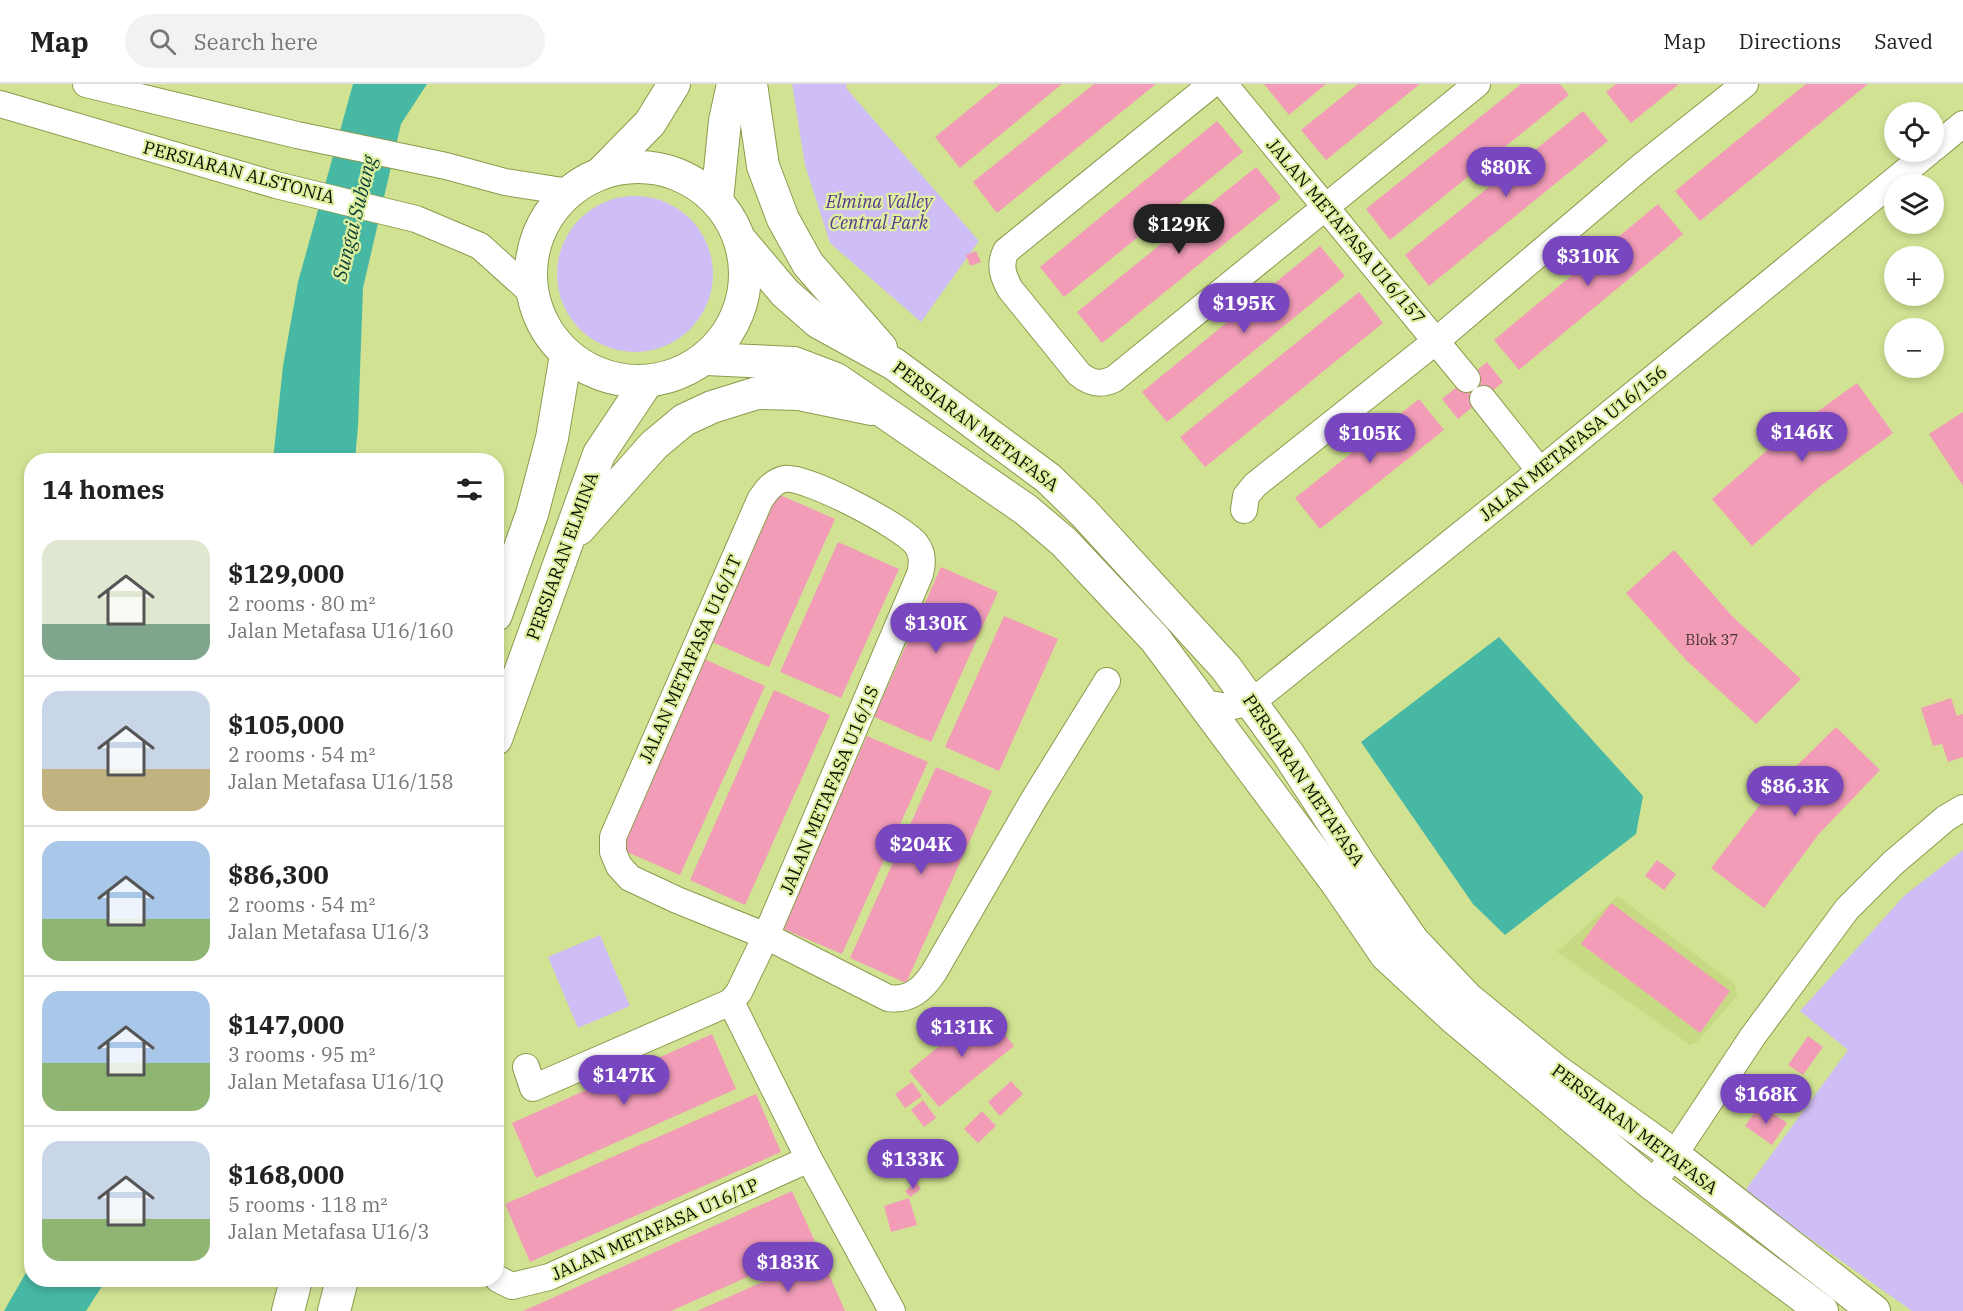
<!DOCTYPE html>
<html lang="en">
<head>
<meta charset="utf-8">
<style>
  :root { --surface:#fff; --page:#f2f2f2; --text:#222; --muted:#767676; --line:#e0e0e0; --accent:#7846be }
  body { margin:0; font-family:"IBM Plex Serif",serif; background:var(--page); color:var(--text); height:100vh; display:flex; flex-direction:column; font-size:22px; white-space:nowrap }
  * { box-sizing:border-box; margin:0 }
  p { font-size:20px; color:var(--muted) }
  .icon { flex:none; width:33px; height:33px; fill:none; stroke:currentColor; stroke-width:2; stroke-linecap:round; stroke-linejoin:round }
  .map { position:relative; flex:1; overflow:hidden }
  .side { position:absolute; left:24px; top:369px; width:480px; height:834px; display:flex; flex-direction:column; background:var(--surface); border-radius:24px; box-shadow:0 3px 9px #0003 }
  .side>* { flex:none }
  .buttons { position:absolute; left:1884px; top:18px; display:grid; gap:12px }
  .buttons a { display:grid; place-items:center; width:60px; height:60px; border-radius:50%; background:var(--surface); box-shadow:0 3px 9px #0003; font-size:30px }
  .price { position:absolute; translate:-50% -51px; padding:0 14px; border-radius:21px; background:var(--accent); color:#fff; font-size:20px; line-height:39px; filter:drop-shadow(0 2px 3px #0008) }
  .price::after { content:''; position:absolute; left:50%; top:36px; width:18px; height:14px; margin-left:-9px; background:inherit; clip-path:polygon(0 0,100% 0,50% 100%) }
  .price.current { background:#222; color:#fff }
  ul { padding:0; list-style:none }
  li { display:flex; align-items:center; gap:18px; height:150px; padding:0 18px }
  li+li { border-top:2px solid var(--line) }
  li span { display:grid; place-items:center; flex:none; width:168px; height:120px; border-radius:18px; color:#555 }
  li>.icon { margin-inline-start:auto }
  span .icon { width:72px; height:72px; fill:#fffc; stroke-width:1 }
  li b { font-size:26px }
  h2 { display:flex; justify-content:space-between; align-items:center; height:72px; padding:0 18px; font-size:26px }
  header { display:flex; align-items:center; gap:36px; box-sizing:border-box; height:84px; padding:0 30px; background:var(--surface); border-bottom:2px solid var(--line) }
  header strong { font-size:28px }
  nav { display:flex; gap:33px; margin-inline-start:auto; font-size:21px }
  .search { width:420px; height:54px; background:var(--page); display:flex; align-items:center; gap:15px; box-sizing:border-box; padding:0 21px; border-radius:33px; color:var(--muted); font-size:22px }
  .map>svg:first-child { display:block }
  .built { fill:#c7da83 }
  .green { fill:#cfbdf5 }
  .water { fill:#47b8a4 }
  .building { fill:#f29cb8 }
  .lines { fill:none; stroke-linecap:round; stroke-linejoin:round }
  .minor-casing { stroke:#8b9b4d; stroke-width:28 }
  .major-casing { stroke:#8b9b4d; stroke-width:34 }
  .minor { stroke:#fff; stroke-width:26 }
  .major { stroke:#fff; stroke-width:32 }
  .labels { text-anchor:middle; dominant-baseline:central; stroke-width:4.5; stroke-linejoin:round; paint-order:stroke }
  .number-label { font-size:15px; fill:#46342e }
  .street-label { font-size:18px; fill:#0c1100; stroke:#def0a0 }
  .park-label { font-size:18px; font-style:italic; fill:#5a378d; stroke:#def0a0 }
  .water-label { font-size:20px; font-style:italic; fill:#0b3f36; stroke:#def0a0 }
</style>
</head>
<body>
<header>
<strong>Map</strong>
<div class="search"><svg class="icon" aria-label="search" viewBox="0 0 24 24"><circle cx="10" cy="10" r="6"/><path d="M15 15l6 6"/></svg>Search here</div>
<nav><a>Map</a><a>Directions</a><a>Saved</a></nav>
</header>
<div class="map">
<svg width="1963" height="1227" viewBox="0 0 1963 1227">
  <rect width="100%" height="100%" fill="#d1e393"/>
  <path class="built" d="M 1618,812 L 1735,900 L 1737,912 L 1697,958 L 1690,961 L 1557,868 Z"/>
  <g class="green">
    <path d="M 792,0 L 847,0 L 846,4 L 979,157 L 921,238 L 830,159 L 805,81 Z"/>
    <circle cx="635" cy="190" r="78"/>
    <path d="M 1963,766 L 1963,1227 L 1912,1227 L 1744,1108 L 1848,966 L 1800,927 L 1905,811 Z"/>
    <path d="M 600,851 L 630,922 L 578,944 L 548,873 Z"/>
  </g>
  <g class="water">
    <path d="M 353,0 L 427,0 L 401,40 L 363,204 L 358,342 L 355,376 L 273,376 L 283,282 L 298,198 Z"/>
    <path d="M 1499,553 L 1643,712 L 1636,750 L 1505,851 L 1473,820 L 1361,658 Z"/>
    <path d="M 31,1180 L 32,1196 L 106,1196 L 86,1227 L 4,1227 Z"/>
  </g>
  <g class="building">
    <path d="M 1000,0 L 1062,0 L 960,84 L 935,53 Z"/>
    <path d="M 1094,0 L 1156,0 L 997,129 L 973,98 Z"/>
    <path d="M 1264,0 L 1326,0 L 1289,31 Z"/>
    <path d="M 1358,0 L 1420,0 L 1326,76 L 1301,46 Z"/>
    <path d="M 1521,0 L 1560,0 L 1569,11 L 1390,156 L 1366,125 Z"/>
    <path d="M 1616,0 L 1679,0 L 1631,39 L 1606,8 Z"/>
    <path d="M 1806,0 L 1868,0 L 1700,137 L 1675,107 Z"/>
    <path d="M 1583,27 L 1608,57 L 1429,202 L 1405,171 Z"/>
    <path d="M 1217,37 L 1243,68 L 1064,213 L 1040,183 Z"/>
    <path d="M 1256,83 L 1281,114 L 1102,259 L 1077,228 Z"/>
    <path d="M 1658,120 L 1683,150 L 1519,286 L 1494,256 Z"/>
    <path d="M 1320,162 L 1345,192 L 1167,338 L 1142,308 Z"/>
    <path d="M 976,167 L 981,178 L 970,182 L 966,171 Z"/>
    <path d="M 1359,208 L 1383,239 L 1205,383 L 1180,353 Z"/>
    <path d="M 1487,278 L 1503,298 L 1458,335 L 1442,315 Z"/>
    <path d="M 1857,299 L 1893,349 L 1818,404 L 1752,462 L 1712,415 L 1781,354 Z"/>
    <path d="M 1419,315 L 1444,346 L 1320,445 L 1295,414 Z"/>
    <path d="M 1963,328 L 1963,402 L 1929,350 Z"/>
    <path d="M 778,410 L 835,435 L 769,583 L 712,558 Z"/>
    <path d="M 838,458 L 899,485 L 841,614 L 780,588 Z"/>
    <path d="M 1674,466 L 1733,533 L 1801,595 L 1756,640 L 1687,577 L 1626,509 Z"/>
    <path d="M 941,483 L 998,508 L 931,658 L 874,633 Z"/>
    <path d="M 1004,532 L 1058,555 L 999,687 L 945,663 Z"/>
    <path d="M 704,575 L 765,602 L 680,791 L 620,765 Z"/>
    <path d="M 774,606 L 830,631 L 745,821 L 690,796 Z"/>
    <path d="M 1951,614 L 1957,632 L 1963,630 L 1963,673 L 1948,678 L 1942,660 L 1933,662 L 1921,624 Z"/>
    <path d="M 1836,643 L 1880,686 L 1818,751 L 1764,824 L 1711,784 L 1769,709 Z"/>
    <path d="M 867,652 L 928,678 L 842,870 L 781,844 Z"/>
    <path d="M 936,683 L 992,707 L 906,899 L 850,874 Z"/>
    <path d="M 1657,776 L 1676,790 L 1664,806 L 1645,792 Z"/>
    <path d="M 1611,819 L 1730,907 L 1700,949 L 1581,860 Z"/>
    <path d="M 985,925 L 1014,962 L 939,1023 L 909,987 Z"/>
    <path d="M 712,950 L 736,1005 L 536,1094 L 512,1039 Z"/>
    <path d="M 1808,952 L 1823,963 L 1803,991 L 1788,981 Z"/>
    <path d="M 1011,997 L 1023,1010 L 1000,1032 L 988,1018 Z"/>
    <path d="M 912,998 L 922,1012 L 905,1024 L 895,1010 Z"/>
    <path d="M 756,1010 L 781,1068 L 530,1178 L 505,1120 Z"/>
    <path d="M 923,1016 L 936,1034 L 924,1043 L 911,1026 Z"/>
    <path d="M 1760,1021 L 1787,1039 L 1772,1061 L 1745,1042 Z"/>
    <path d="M 982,1027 L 996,1042 L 978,1059 L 964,1045 Z"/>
    <path d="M 916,1098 L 921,1105 L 910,1113 L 905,1107 Z"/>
    <path d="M 792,1107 L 817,1162 L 671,1227 L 523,1227 Z"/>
    <path d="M 909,1114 L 917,1141 L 891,1148 L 884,1122 Z"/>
    <path d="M 821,1172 L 845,1227 L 697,1227 Z"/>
  </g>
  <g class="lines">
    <defs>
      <g id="minor">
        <path d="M 86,0 L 297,51 L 446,82 L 505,98 L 569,108"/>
        <path d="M 1212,0 L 1006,167 C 999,181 1003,192 1010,205 L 1079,290 C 1090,299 1100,302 1114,295 L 1477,0"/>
        <path d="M 1224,0 L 1467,295"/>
        <path d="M 0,20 L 276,101 L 416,135 L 480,162 L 531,208"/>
        <path d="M 1934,64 L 1963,40"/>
        <path d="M 1483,315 L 1540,387"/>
        <path d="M 1244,426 L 1246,412 L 1255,401 L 1436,257 L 1642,82 L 1745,0"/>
        <path d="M 1204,619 L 1228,623 L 1252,618 L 1540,387 L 1929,68"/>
        <path d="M 731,918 L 809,1075 L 892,1227"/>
        <path d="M 526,983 L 533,1004 L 731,918 L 739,908 L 766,852 L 920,490 C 923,479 923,469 916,460 C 902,442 805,391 784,395 C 772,398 766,407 760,416 L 613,753 L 613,768 L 619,782 L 630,794 L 677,816 L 766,852 L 888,914 C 910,917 923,905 934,888 L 1034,715 L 1107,597"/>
        <path d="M 1652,1100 L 1674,1071 L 1753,952 L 1847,825 L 1893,779 L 1946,734 L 1963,724"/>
        <path d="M 498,1195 L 512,1202 L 549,1193 L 809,1075"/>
      </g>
      <g id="major">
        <path d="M 751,0 L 763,82 L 783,135 L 808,180 L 881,264"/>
        <circle cx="638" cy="190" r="107"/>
        <path d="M 601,89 L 650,39 L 674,0"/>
        <path d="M 717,116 L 725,37 L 733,0"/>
        <path d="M 742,158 L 785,209 L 818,238 L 894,280 L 1048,394 L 1084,429 L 1226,584 L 1289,671 L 1359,779 L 1413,857 L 1468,915 L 1554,985 L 1674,1071 L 1874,1227"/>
        <path d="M 706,275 L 794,279 L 836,295 L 1025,425 L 1064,458 L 1155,555 L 1336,798 L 1386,871 L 1453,933 L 1652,1100 L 1822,1227"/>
        <path d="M 579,445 L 654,361 L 684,336 L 712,323 L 757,309 L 799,310 L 872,325"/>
        <path d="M 496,531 L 532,430 L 552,354 L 566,271"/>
        <path d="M 496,655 L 599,370 L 647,298"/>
        <path d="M 288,1227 L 296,1196"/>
        <path d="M 334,1227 L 342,1196"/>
      </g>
    </defs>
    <use href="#minor" class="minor-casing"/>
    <use href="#major" class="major-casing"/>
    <use href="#minor" class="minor"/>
    <use href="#major" class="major"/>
  </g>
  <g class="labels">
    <g class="number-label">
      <text x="1712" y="555">Blok 37</text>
    </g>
    <g class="street-label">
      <text transform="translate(239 88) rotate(15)">PERSIARAN ALSTONIA</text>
      <text transform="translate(1346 147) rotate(50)">JALAN METAFASA U16/157</text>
      <text transform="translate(976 342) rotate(37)">PERSIARAN METAFASA</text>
      <text transform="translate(1573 359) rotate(-39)">JALAN METAFASA U16/156</text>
      <text transform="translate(562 472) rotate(-70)">PERSIARAN ELMINA</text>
      <text transform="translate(690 575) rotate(-66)">JALAN METAFASA U16/1T</text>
      <text transform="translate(1304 696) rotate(56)">PERSIARAN METAFASA</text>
      <text transform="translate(829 706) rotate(-67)">JALAN METAFASA U16/1S</text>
      <text transform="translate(1635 1045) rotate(37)">PERSIARAN METAFASA</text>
      <text transform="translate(655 1145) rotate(-24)">JALAN METAFASA U16/1P</text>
    </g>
    <g class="park-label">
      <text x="879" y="117">Elmina Valley<tspan x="879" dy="21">Central Park</tspan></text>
    </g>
    <g class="water-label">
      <text transform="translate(354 134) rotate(-76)">Sungai Subang</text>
    </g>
  </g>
</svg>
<div class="buttons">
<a><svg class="icon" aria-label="locate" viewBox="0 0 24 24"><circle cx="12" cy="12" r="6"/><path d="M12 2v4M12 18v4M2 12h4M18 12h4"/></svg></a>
<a><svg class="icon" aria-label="layers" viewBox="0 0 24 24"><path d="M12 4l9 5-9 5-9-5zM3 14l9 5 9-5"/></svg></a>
<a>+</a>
<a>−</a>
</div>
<b class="price" style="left:1506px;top:114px">$80K</b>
<b class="price current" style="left:1179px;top:171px">$129K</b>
<b class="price" style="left:1588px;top:203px">$310K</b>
<b class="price" style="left:1244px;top:250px">$195K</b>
<b class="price" style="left:1802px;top:379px">$146K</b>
<b class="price" style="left:1370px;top:380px">$105K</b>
<b class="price" style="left:936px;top:570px">$130K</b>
<b class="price" style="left:1795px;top:733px">$86.3K</b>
<b class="price" style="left:921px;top:791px">$204K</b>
<b class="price" style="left:962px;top:974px">$131K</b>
<b class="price" style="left:624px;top:1022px">$147K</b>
<b class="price" style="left:1766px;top:1041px">$168K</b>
<b class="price" style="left:913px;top:1106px">$133K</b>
<b class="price" style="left:788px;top:1209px">$183K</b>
<section class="side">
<h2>14 homes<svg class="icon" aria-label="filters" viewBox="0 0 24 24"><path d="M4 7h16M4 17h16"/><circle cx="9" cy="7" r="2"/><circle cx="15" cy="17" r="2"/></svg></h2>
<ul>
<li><span style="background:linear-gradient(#dfe7d0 70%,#7fa58c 0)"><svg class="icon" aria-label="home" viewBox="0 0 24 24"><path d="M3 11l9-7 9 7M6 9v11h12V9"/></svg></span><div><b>$129,000</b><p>2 rooms · 80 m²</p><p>Jalan Metafasa U16/160</p></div></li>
<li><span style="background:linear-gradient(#c9d6e8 65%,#c2b280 0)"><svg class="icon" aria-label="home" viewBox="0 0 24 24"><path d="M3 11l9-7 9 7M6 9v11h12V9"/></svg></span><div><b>$105,000</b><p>2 rooms · 54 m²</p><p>Jalan Metafasa U16/158</p></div></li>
<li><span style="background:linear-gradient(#a9c7e8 65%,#8fb573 0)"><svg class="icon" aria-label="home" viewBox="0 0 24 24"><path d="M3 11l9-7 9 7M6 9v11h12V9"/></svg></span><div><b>$86,300</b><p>2 rooms · 54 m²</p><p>Jalan Metafasa U16/3</p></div></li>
<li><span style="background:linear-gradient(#a9c7e8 60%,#8fb573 0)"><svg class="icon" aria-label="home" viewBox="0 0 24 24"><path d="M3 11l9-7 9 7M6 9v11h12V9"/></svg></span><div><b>$147,000</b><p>3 rooms · 95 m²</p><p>Jalan Metafasa U16/1Q</p></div></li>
<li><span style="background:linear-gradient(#c9d6e8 65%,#8fb573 0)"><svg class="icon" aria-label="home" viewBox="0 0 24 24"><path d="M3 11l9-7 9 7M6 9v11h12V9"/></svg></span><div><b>$168,000</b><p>5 rooms · 118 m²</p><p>Jalan Metafasa U16/3</p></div></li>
</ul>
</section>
</div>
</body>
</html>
